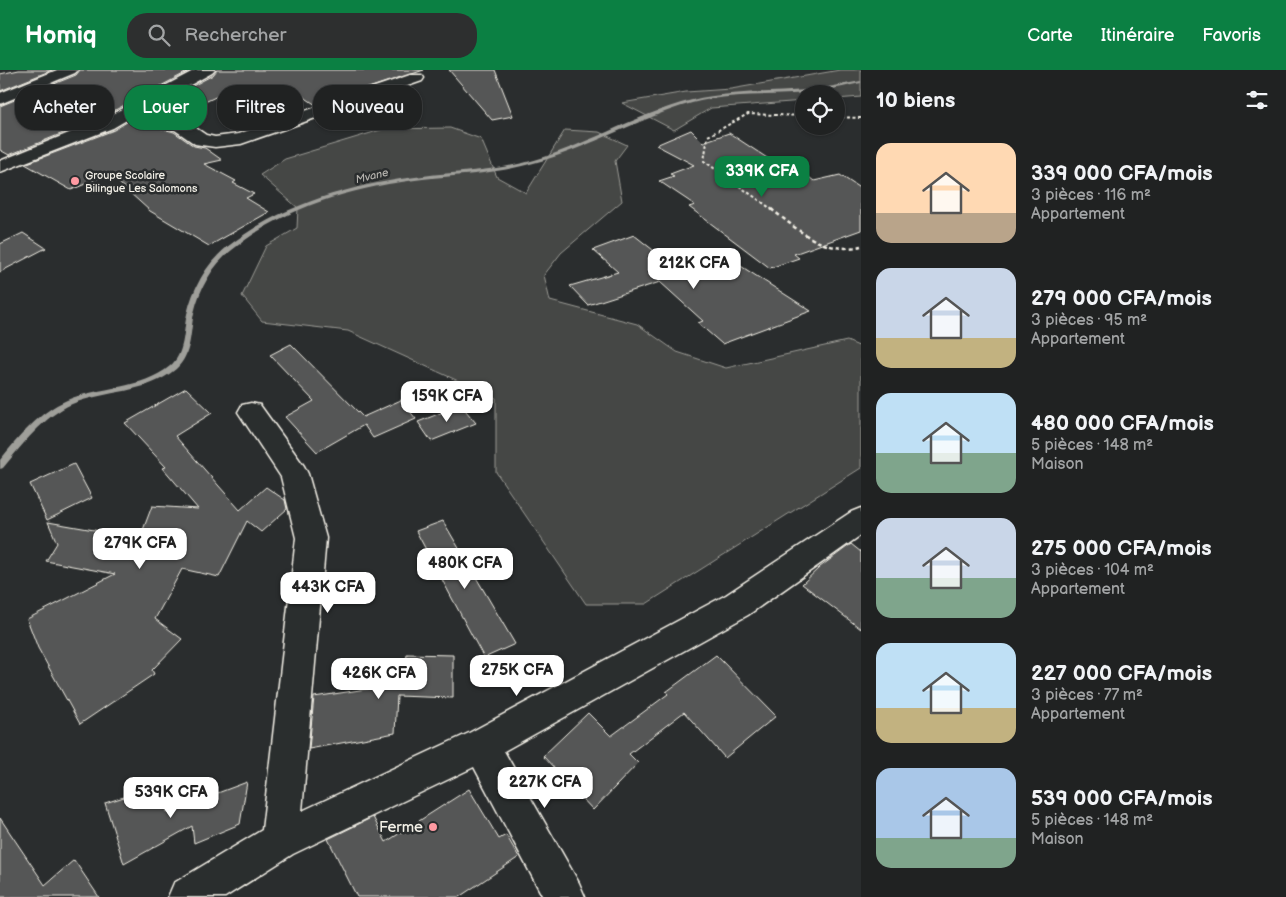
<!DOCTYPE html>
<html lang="fr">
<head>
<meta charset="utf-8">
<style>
  :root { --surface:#202222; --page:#2d2f2f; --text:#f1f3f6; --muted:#a2a4a5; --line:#3d3f40; --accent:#0b8043 }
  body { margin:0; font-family:"Balsamiq Sans",sans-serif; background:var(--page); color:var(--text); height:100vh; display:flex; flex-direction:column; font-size:19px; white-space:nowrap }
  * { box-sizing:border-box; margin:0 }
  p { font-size:16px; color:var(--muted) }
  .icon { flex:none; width:28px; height:28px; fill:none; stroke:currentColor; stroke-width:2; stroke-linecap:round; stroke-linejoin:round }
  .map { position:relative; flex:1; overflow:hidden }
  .drawer { display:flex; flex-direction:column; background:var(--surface); width:425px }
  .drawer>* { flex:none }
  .banner { position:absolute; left:15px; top:15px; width:475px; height:45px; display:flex; gap:10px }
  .fabs { position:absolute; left:795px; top:15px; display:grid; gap:10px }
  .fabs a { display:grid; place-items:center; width:50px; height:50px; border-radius:50%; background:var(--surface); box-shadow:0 1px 4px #0004,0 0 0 1px var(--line); font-size:25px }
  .price { position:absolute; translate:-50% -42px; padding:0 11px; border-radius:10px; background:#fff; color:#222; font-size:16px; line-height:32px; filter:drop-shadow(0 1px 2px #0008) }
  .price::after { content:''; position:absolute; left:50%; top:30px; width:15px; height:11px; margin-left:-8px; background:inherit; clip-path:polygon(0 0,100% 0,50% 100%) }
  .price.current { background:var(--accent); color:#fff }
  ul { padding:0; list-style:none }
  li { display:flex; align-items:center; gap:15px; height:125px; padding:0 15px }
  li span { display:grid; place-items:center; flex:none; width:140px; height:100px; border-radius:15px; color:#555 }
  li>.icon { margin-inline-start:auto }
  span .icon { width:60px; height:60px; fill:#fffc; stroke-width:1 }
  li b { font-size:21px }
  h2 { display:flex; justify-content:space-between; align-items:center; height:60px; padding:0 15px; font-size:21px }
  .pill { padding:0 18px; border-radius:20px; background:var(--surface); box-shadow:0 1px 4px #0004,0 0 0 1px var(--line); font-size:18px; line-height:45px }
  .pill.current { background:var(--accent); color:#fff }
  header { display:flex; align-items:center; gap:30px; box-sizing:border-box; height:70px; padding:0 25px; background:var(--accent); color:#fff }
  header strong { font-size:24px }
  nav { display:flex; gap:28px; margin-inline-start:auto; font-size:18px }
  .search { width:350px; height:45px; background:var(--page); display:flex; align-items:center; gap:12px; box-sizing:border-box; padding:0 18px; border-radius:20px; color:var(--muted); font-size:19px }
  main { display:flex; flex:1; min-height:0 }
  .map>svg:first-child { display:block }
  .green { fill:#444645; stroke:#9c9c96 }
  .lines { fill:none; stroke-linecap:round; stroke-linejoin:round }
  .stream { fill:#9f9f9a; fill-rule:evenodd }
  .building { fill:#555756; stroke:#f4f1e8 }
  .minor-casing { stroke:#f4f1e8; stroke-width:3 }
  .path-far1 { stroke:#f4f1e8; stroke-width:2; stroke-dasharray:3 2.5; stroke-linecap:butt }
  .path { stroke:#f4f1e8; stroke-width:2.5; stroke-dasharray:4 3; stroke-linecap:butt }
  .minor { fill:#2a2d2e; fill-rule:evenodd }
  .poi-dot { fill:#ff9aa2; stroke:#2a2d2e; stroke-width:2 }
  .labels { text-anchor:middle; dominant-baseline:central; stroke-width:5; stroke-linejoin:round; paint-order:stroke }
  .far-poi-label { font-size:11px; fill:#f4f1e8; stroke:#2a2d2e; text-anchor:start }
  .far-water-label { font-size:11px; font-style:italic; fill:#b5b3ae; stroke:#2a2d2e }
  .near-poi-label { font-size:15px; fill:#f4f1e8; stroke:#2a2d2e; text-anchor:end }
</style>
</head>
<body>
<header>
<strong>Homiq</strong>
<div class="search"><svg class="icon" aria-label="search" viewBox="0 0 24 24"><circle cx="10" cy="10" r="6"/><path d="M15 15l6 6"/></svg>Rechercher</div>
<nav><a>Carte</a><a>Itinéraire</a><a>Favoris</a></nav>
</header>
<main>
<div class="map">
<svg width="861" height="827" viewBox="0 0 861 827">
  <rect width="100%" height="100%" fill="#2a2d2e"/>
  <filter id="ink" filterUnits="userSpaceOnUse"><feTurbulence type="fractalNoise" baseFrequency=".02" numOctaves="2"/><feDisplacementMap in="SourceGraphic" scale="10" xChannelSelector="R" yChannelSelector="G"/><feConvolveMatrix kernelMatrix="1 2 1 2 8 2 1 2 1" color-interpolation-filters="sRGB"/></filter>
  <g filter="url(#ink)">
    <g class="green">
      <path d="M 840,0 L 861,0 L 861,27 L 836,29 L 836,24 L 804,24 L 804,31 L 711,38 L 674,60 L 622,33 L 686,22 L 731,19 Z"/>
      <path d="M 450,58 L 481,69 L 497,107 L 526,123 L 565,60 L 599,62 L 627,75 L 615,91 L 622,131 L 561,183 L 544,205 L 550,231 L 637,254 L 677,282 L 726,298 L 847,271 L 861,277 L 861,398 L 646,534 L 586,534 L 496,402 L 496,328 L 348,261 L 262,251 L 242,226 L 266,176 L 297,158 L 298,138 L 260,105 L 285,89 L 384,59 Z"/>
    </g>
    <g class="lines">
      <path class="stream" d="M 861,11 L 861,13 C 838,18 815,23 792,24 C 758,26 724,24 692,33 C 633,50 581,83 522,96 C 490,104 456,105 423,109 C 355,117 286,136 232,180 C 212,196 200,218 194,243 C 190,262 192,285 176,299 C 147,324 106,320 72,334 C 43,347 23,374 3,398 L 0,399 L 0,390 C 19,367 39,342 67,330 C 100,316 141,320 170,296 C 185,284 183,261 187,244 C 193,218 206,194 227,177 C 283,133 354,114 423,106 C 456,102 490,101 523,93 C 581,79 633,45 692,30 C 729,21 768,23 807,20 C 825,18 843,14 861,11 Z"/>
    </g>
    <g class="building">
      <path d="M 19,0 L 52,0 L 0,21 L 0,4 Z"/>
      <path d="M 80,0 L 191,0 L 100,48 L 9,85 L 0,80 L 0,36 L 76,5 Z"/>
      <path d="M 217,0 L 424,0 L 316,35 L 295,21 L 260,38 L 224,23 L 173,47 L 148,40 L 213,5 Z"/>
      <path d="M 449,0 L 495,0 L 513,46 L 492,50 Z"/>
      <path d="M 130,50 L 174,62 L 194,76 L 205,78 L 222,90 L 204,94 L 236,111 L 233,113 L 254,124 L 246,128 L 269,142 L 209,176 L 150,141 L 109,104 L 71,120 L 25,94 L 114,60 Z"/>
      <path d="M 691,60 L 703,72 L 729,63 L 790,103 L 801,101 L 814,111 L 840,105 L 861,119 L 861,160 L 794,184 L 799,188 L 770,198 L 689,137 L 695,135 L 659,111 L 674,106 L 670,104 L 694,95 L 656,75 Z"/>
      <path d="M 23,163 L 46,178 L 0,202 L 0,174 Z"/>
      <path d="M 634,165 L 686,206 L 736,193 L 811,241 L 722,274 L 698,253 L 703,251 L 660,212 L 588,235 L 570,216 L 618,202 L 593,180 Z"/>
      <path d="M 291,274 L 363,347 L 401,330 L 416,349 L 373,368 L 364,355 L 317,382 L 285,347 L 314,331 L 270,285 Z"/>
      <path d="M 186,318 L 212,343 L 175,366 L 240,440 L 266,417 L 285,430 L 287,439 L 261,462 L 247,451 L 219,507 L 182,499 L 155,549 L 182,569 L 152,600 L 154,604 L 80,654 L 38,578 L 27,549 L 115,504 L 46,491 L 57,473 L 48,452 L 140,468 L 152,436 L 198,439 L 163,398 L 166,397 L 125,353 Z"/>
      <path d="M 461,335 L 476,353 L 431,371 L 418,352 Z"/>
      <path d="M 74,394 L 92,428 L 47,450 L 30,414 Z"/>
      <path d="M 443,451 L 515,574 L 484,588 L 416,461 Z"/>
      <path d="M 851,474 L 861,482 L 861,559 L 802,514 L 820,497 Z"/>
      <path d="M 407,584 L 453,585 L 453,628 L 397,626 L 395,663 L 309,679 L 314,627 L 373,618 L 374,593 L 406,594 Z"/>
      <path d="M 716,585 L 776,646 L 725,688 L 684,642 L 629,684 L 638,693 L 593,740 L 543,686 L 588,643 L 611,666 L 668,624 L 666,622 Z"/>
      <path d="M 247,712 L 240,754 L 194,773 L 192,756 L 124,794 L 105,733 L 162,715 L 167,742 Z"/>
      <path d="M 469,719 L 499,769 L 506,765 L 519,787 L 459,827 L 357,827 L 328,769 L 373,747 L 386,772 Z"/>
      <path d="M 0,748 L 45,815 L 74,790 L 99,827 L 0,827 Z"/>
    </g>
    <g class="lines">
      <defs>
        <g id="minor">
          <path d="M 57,0 L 78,0 L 75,3 L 0,34 L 0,23 Z"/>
          <path d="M 195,0 L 215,0 L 212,3 L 143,41 L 187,52 L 206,65 L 215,67 L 238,64 L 410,5 L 422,5 L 424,8 L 422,11 L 241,74 L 215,77 L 201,75 L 195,74 L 175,60 L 130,48 L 113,58 L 0,102 L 0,91 L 101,50 Z"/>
          <path d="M 251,333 L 260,335 L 304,396 L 308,404 L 326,468 L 302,741 L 469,663 L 726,525 L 851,442 L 861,438 L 861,465 L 748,545 L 504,681 L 579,813 L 585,827 L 543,827 L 474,697 L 293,784 L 225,827 L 168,827 L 174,813 L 262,760 L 296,468 L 281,407 L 238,342 L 242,335 Z"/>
        </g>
      </defs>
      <use href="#minor" class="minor-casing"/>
      <g class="path-far1">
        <path d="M 836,47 L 861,48"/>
        <path d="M 773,140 L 704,91 L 708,66 L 748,44 L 804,46"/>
      </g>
      <path class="path" d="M 771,139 C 799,160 823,185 861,176"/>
      <use href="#minor" class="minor"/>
    </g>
  </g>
  <g class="poi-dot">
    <circle cx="75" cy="111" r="5"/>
    <circle cx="433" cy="757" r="5"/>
  </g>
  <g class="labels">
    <g class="far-poi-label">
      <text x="85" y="105">Groupe Scolaire<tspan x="85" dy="13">Bilingue Les Salomons</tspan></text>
    </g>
    <g class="far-water-label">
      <text transform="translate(372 106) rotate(-13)">Mvane</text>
    </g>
    <g class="near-poi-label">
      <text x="423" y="757">Ferme</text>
    </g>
  </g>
</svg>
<div class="fabs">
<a><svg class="icon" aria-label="locate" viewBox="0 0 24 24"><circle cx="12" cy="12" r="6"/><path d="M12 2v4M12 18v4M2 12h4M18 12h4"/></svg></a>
</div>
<b class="price current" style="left:762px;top:128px">339K CFA</b>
<b class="price" style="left:694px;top:220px">212K CFA</b>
<b class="price" style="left:447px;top:353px">159K CFA</b>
<b class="price" style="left:140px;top:500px">279K CFA</b>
<b class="price" style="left:465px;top:520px">480K CFA</b>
<b class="price" style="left:328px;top:544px">443K CFA</b>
<b class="price" style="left:517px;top:627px">275K CFA</b>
<b class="price" style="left:379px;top:630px">426K CFA</b>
<b class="price" style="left:545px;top:739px">227K CFA</b>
<b class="price" style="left:171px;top:749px">539K CFA</b>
<div class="banner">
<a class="pill">Acheter</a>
<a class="pill current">Louer</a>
<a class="pill">Filtres</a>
<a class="pill">Nouveau</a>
</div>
</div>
<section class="drawer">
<h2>10 biens<svg class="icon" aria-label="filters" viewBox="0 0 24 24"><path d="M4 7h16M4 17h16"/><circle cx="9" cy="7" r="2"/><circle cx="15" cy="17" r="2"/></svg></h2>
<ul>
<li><span style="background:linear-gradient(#ffd9b3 70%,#b9a48a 0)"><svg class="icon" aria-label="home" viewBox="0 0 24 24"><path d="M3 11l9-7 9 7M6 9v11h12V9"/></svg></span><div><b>339 000 CFA/mois</b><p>3 pièces · 116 m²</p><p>Appartement</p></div></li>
<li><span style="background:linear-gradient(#c9d6e8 70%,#c2b280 0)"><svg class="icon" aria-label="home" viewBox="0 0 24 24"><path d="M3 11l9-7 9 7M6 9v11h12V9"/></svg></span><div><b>279 000 CFA/mois</b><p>3 pièces · 95 m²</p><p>Appartement</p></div></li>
<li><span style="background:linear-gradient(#bfe0f5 60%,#7fa58c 0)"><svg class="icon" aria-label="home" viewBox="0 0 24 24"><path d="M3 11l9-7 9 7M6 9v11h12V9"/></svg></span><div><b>480 000 CFA/mois</b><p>5 pièces · 148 m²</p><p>Maison</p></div></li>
<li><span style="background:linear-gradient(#c9d6e8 60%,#7fa58c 0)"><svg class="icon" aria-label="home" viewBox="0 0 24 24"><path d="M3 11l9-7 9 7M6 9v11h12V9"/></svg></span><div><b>275 000 CFA/mois</b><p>3 pièces · 104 m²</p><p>Appartement</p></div></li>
<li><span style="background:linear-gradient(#bfe0f5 65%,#c2b280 0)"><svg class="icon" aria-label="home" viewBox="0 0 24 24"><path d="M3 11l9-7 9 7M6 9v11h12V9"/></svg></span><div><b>227 000 CFA/mois</b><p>3 pièces · 77 m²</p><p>Appartement</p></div></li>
<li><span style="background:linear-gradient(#a9c7e8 70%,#7fa58c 0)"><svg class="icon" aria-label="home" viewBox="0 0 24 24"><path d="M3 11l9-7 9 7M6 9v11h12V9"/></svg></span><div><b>539 000 CFA/mois</b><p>5 pièces · 148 m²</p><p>Maison</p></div></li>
</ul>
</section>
</main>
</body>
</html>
